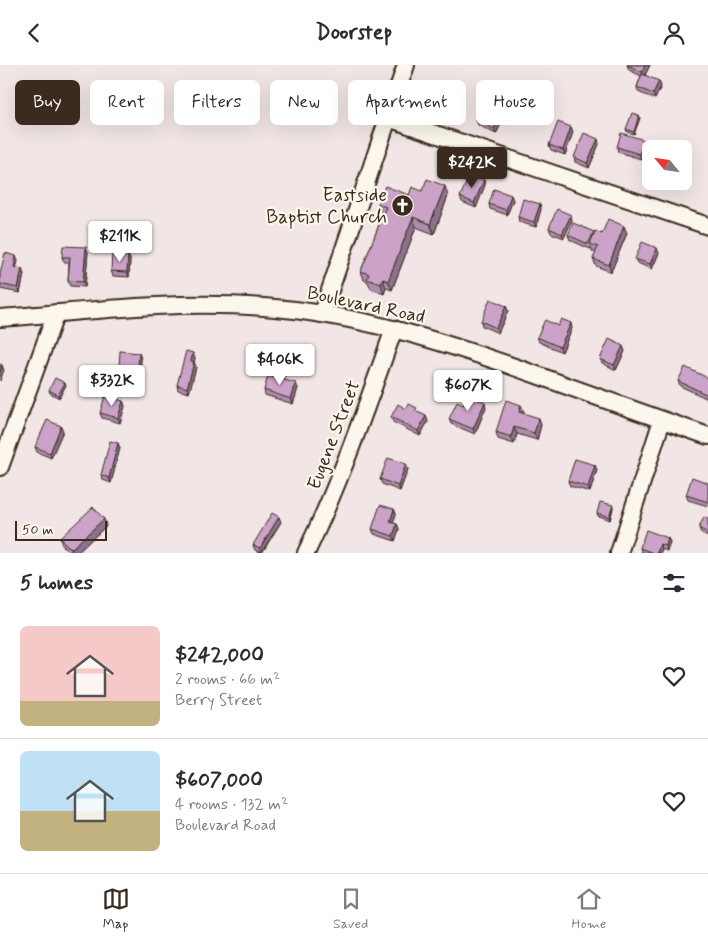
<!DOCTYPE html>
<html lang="en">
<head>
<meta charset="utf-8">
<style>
  :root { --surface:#fff; --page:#f2f2f3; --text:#2b2b33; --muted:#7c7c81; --line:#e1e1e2; --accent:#3b2a1e }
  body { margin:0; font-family:Mynerve,sans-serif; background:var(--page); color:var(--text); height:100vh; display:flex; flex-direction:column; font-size:19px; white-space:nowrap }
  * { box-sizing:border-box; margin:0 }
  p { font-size:16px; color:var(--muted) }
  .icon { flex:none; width:28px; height:28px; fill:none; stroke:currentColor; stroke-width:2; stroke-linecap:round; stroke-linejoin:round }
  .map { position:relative; height:488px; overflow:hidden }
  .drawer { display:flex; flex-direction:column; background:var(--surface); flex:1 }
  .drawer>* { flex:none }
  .hud { position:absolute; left:15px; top:15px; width:679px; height:45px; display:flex; gap:10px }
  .needle { width:32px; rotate:299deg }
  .buttons { position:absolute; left:642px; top:75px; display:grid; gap:10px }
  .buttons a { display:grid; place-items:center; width:50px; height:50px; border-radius:8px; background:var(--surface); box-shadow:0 5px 20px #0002; font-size:25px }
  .scale { position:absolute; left:15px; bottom:12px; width:92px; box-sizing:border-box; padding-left:5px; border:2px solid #3b2a1e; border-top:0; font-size:14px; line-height:18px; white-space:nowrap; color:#3b2a1e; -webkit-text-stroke:4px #fbf7ec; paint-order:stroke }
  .price { position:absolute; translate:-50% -42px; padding:0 11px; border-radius:5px; background:#fff; color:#222; font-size:16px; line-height:32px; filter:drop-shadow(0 1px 2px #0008) }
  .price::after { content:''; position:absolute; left:50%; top:30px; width:15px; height:11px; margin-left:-8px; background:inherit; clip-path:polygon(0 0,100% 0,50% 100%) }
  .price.on { background:var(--accent); color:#fff }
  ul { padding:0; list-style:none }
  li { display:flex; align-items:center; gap:15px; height:125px; padding:0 20px }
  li+li { border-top:1px solid var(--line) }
  li span { display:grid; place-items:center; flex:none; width:140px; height:100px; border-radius:8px; color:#555 }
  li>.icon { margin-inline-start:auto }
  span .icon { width:60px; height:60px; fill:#fffc; stroke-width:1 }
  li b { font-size:21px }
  h2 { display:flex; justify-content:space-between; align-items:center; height:60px; padding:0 20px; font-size:21px }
  .tag { padding:0 18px; border-radius:8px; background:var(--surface); box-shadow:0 5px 20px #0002; font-size:18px; line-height:45px }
  .tag.on { background:var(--accent); color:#fff }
  header { display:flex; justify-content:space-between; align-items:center; height:65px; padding:0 20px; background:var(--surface); font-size:22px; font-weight:700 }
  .menu { display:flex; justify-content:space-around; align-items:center; height:70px; border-top:1px solid var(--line); background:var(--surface); font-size:14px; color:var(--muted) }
  .menu a { display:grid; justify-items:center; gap:2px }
  .menu .on { color:var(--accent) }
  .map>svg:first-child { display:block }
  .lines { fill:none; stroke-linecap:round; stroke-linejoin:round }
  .minor-casing { stroke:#3b2a1e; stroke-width:20 }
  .minor { stroke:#fbf7ec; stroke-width:16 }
  .wall { fill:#af8cad; stroke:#3b2a1e }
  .shaded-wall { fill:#8e728d; stroke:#3b2a1e }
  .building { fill:#cba3c9; stroke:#3b2a1e }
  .labels { text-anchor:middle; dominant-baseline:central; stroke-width:4.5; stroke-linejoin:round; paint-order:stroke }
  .poi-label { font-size:19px; fill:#3b2a1e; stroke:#fbf7ec; text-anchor:end }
  .street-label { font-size:19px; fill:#3b2a1e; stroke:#fbf7ec }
</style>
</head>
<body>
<header><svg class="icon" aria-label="back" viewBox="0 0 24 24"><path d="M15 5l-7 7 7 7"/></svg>Doorstep<svg class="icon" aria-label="person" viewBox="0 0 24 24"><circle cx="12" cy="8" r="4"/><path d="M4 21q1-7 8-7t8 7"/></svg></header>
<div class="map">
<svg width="708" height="488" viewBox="0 0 708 488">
  <rect width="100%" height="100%" fill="#f1e6e5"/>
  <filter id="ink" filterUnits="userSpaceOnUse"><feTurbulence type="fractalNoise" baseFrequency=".02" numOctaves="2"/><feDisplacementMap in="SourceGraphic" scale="10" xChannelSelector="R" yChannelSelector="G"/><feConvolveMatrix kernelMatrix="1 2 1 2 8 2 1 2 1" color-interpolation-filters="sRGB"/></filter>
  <g filter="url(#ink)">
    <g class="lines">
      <defs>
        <g id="minor">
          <path d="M 388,53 L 708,161"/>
          <path d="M 322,249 L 406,0"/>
          <path d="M 0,253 C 88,246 176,235 264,242 C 359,249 448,278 537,310 C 594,331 651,351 708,371"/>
          <path d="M 0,402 L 56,248"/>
          <path d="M 306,488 C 341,415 367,340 394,264"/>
          <path d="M 619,488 L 662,355"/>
        </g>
      </defs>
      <use href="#minor" class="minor-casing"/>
      <use href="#minor" class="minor"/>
    </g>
    <g class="wall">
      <path d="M 627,0 L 650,0 L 645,10 L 661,21 L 655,34 L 638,27 L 637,22 L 641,11 L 629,5 Z"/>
      <path d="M 439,32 L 430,58 L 418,54 L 416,49 Z"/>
      <path d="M 640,53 L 634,69 L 627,67 L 626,64 Z"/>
      <path d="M 499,54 L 501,59 L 496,69 L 478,60 L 476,55 Z"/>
      <path d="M 571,62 L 573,67 L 565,90 L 551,85 L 549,80 Z"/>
      <path d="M 599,79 L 589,103 L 575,97 L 574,92 Z"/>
      <path d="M 645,80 L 641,94 L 618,87 L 617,82 Z"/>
      <path d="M 484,115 L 485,120 L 476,143 L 462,137 L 460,132 Z"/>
      <path d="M 422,126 L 448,131 L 434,169 L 416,162 L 392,225 L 386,223 L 384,229 L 371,224 L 368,217 L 364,215 L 361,206 L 383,150 L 381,149 L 378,139 Z"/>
      <path d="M 513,135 L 507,150 L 490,144 L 489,139 Z"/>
      <path d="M 541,144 L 536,162 L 519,157 L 518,152 Z"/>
      <path d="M 572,155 L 564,173 L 551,168 L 549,163 Z"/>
      <path d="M 594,167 L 602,169 L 627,168 L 611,207 L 596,201 L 593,194 L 596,188 L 592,186 L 591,182 L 590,184 L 570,175 L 568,170 Z"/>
      <path d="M 86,182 L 88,187 L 85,222 L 70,221 L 68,216 L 69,197 L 64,197 L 62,192 Z"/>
      <path d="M 659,188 L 652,204 L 637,198 L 635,194 Z"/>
      <path d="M 130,194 L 129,212 L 113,211 L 111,206 Z"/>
      <path d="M 18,196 L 16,203 L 24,209 L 20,228 L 0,224 L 0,209 Z"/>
      <path d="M 506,241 L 508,246 L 498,268 L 482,261 L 481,256 Z"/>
      <path d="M 558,261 L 572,263 L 562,287 L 539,277 L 537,272 Z"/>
      <path d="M 625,286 L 616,305 L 602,298 L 600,294 Z"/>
      <path d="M 141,293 L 139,325 L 120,324 L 118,319 Z"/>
      <path d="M 195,293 L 194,297 L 196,302 L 189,328 L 178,325 L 177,320 Z"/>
      <path d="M 708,313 L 708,334 L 680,321 L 678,316 Z"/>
      <path d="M 287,316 L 298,323 L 293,339 L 265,330 L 264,325 Z"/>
      <path d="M 66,320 L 59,333 L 50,328 L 49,325 Z"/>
      <path d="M 123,336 L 125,341 L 120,358 L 102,353 L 100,348 Z"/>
      <path d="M 463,340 L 486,342 L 475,369 L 451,359 L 449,354 Z"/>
      <path d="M 406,344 L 419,348 L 428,356 L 420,371 L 393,357 L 391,352 Z"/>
      <path d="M 524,347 L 523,348 L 541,360 L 537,375 L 517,369 L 514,379 L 498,374 L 496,367 Z"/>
      <path d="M 63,366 L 51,393 L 37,387 L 35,382 Z"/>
      <path d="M 120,383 L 111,418 L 103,415 L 101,410 Z"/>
      <path d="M 408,404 L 400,426 L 382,419 L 380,414 Z"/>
      <path d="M 597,405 L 590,427 L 570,421 L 568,416 Z"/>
      <path d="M 708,418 L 708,441 L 688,435 L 686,430 Z"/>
      <path d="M 613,443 L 610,455 L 598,451 L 597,448 Z"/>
      <path d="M 394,444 L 396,449 L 393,458 L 397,459 L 399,464 L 395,476 L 374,469 L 372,464 Z"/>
      <path d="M 104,454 L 106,461 L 77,488 L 70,488 L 62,480 L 60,473 Z"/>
      <path d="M 708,454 L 708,472 L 701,468 L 699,463 Z"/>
      <path d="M 281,457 L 262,488 L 255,485 L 253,480 Z"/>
      <path d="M 668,473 L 670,478 L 667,486 L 662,484 L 660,488 L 642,488 L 640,483 Z"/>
    </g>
    <g class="shaded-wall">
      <path d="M 645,0 L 650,0 L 644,12 L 642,7 Z"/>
      <path d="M 659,16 L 661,21 L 655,34 L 653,29 Z"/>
      <path d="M 438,27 L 439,32 L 430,58 L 429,53 Z"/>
      <path d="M 639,50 L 640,53 L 634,69 L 634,67 Z"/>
      <path d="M 499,54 L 501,59 L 496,69 L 494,64 Z"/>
      <path d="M 571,62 L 573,67 L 565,90 L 563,85 Z"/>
      <path d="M 598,74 L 599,79 L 589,103 L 587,98 Z"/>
      <path d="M 644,75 L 645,80 L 641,94 L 639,89 Z"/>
      <path d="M 484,115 L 485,120 L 476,143 L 474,138 Z"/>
      <path d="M 445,121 L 448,131 L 434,169 L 430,159 Z"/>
      <path d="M 511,130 L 513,135 L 507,150 L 506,145 Z"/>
      <path d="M 540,139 L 541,144 L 536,162 L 534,157 Z"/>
      <path d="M 571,150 L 572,155 L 564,173 L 562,169 Z"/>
      <path d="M 413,152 L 416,162 L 392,225 L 388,216 Z"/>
      <path d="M 624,161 L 627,168 L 611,207 L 609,200 Z"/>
      <path d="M 86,182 L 88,187 L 85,222 L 83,217 Z"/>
      <path d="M 657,183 L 659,188 L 652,204 L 650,199 Z"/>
      <path d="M 128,189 L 130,194 L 129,212 L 127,207 Z"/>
      <path d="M 16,191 L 18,196 L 15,207 L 14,202 Z"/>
      <path d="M 22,204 L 24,209 L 20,228 L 18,223 Z"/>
      <path d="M 383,214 L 386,223 L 384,229 L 381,219 Z"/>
      <path d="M 506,241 L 508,246 L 498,268 L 496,263 Z"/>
      <path d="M 571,258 L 572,263 L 562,287 L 560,282 Z"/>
      <path d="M 623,281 L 625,286 L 616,305 L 614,300 Z"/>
      <path d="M 139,288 L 141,293 L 139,325 L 137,320 Z"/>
      <path d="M 193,288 L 195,293 L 193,301 L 191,296 Z"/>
      <path d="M 194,297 L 196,302 L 189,328 L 187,323 Z"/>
      <path d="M 2,300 L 4,305 L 0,316 L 0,307 Z"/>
      <path d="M 65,318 L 66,320 L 59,333 L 58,330 Z"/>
      <path d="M 296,318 L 298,323 L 293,339 L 291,334 Z"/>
      <path d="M 123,336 L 125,341 L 120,358 L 118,353 Z"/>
      <path d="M 485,337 L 486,342 L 475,369 L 473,364 Z"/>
      <path d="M 521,340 L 524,347 L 521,354 L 519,347 Z"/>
      <path d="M 426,351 L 428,356 L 420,371 L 418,366 Z"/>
      <path d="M 539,353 L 541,360 L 537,375 L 534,368 Z"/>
      <path d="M 61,361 L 63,366 L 51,393 L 50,388 Z"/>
      <path d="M 514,362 L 517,369 L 514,379 L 511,372 Z"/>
      <path d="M 118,378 L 120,383 L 111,418 L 109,413 Z"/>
      <path d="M 406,399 L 408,404 L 400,426 L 398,421 Z"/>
      <path d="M 595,400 L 597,405 L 590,427 L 588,422 Z"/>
      <path d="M 613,440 L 613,443 L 610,455 L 609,452 Z"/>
      <path d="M 394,444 L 396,449 L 392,462 L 390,457 Z"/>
      <path d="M 279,452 L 281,457 L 261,488 L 260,483 Z"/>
      <path d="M 104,454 L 106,461 L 77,488 L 72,488 L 71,484 Z"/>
      <path d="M 397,459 L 399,464 L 395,476 L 393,471 Z"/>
      <path d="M 668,473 L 670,478 L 667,486 L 666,481 Z"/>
      <path d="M 660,479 L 662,484 L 660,488 L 657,488 Z"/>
    </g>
    <g class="building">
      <path d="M 627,0 L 645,0 L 642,7 Z"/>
      <path d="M 642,9 L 659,16 L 653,29 L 637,22 Z"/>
      <path d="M 425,23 L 438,27 L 429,53 L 416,49 Z"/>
      <path d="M 482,45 L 499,54 L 494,64 L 476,55 Z"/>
      <path d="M 632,48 L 639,50 L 634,67 L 626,64 Z"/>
      <path d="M 558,57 L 571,62 L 563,85 L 549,80 Z"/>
      <path d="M 584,68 L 598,74 L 587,98 L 574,92 Z"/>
      <path d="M 621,68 L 644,75 L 639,89 L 617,82 Z"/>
      <path d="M 470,109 L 484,115 L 474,138 L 460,132 Z"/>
      <path d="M 427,114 L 445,121 L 430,159 L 413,152 L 388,216 L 383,214 L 381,219 L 367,214 L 369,209 L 361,206 L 386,142 L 378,139 L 385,121 L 409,130 L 412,122 L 422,126 Z"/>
      <path d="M 494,124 L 511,130 L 506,145 L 489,139 Z"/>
      <path d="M 523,134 L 540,139 L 534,157 L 518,152 Z"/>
      <path d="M 557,144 L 571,150 L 562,169 L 549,163 Z"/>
      <path d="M 608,154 L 624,161 L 609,200 L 593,194 L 598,182 L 590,179 L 595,166 L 602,169 Z"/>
      <path d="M 573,158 L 594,167 L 588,179 L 568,170 Z"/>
      <path d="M 642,177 L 657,183 L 650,199 L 635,194 Z"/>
      <path d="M 63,181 L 86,182 L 83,217 L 68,216 L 70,192 L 62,192 Z"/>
      <path d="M 5,188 L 16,191 L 14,202 L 22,204 L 18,223 L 0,219 L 0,209 Z"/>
      <path d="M 112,188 L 128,189 L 127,207 L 111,206 Z"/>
      <path d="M 490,234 L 506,241 L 496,263 L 481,256 Z"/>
      <path d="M 561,254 L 571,258 L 560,282 L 537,272 L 545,255 L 558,261 Z"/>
      <path d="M 609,274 L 623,281 L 614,300 L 600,294 Z"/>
      <path d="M 120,286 L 139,288 L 137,320 L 118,319 Z"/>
      <path d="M 186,286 L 193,288 L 191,296 L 194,297 L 187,323 L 177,320 Z"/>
      <path d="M 0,299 L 2,300 L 0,307 Z"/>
      <path d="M 685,302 L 708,313 L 708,330 L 678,316 Z"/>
      <path d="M 276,308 L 285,311 L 284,315 L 296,318 L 291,334 L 264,325 L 268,311 L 275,313 Z"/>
      <path d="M 55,313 L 65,318 L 58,330 L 49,325 Z"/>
      <path d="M 467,329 L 485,337 L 473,364 L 449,354 L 457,337 L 463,340 Z"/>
      <path d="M 105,331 L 123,336 L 118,353 L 100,348 Z"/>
      <path d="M 506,335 L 521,340 L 519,347 L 539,353 L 534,368 L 514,362 L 511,372 L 496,367 Z"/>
      <path d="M 398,339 L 406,344 L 409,339 L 417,343 L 415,346 L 426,351 L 418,366 L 391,352 Z"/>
      <path d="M 47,355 L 61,361 L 50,388 L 35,382 Z"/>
      <path d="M 110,376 L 118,378 L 109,413 L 101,410 Z"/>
      <path d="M 388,393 L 406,399 L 398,421 L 380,414 Z"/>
      <path d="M 575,394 L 595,400 L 588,422 L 568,416 Z"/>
      <path d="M 692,412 L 708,418 L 708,437 L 686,430 Z"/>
      <path d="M 600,437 L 613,440 L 609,452 L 597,448 Z"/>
      <path d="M 380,440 L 394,444 L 390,457 L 397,459 L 393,471 L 372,464 Z"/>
      <path d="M 93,442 L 104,454 L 71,484 L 60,473 Z"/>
      <path d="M 272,448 L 279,452 L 260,483 L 253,480 Z"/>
      <path d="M 704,452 L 708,454 L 708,468 L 699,463 Z"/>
      <path d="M 646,465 L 668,473 L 666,481 L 660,479 L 657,488 L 653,488 L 640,483 Z"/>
    </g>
  </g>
  <defs>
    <symbol id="church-disc" viewBox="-11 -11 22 22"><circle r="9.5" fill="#3b2a1e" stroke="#fbf7ec"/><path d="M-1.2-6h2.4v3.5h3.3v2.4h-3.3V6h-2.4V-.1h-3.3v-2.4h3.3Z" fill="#fff"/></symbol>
  </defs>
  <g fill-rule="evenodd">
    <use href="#church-disc" x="390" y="128" width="25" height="25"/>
  </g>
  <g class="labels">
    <g class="poi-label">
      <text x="387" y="130">Eastside<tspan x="387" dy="22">Baptist Church</tspan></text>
    </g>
    <g class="street-label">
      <text transform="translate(366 240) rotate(12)">Boulevard Road</text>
      <text transform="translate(334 370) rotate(-69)">Eugene Street</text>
    </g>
  </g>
</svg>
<div class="buttons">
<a><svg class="needle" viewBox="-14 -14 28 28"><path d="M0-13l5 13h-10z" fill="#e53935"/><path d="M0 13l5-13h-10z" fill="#7c7c81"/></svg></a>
</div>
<div class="scale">50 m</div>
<b class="price on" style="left:472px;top:124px">$242K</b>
<b class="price" style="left:120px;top:198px">$211K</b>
<b class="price" style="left:280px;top:321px">$406K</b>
<b class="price" style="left:112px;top:342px">$332K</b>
<b class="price" style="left:468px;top:347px">$607K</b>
<div class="hud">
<a class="tag on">Buy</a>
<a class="tag">Rent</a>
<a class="tag">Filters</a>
<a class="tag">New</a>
<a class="tag">Apartment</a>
<a class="tag">House</a>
</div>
</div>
<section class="drawer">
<h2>5 homes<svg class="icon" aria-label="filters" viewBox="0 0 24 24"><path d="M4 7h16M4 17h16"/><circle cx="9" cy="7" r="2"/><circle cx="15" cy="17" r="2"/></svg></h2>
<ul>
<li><span style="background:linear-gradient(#f6c9c9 75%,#c2b280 0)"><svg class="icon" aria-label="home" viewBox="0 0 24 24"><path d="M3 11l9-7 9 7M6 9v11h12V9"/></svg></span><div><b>$242,000</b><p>2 rooms · 66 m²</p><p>Berry Street</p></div><svg class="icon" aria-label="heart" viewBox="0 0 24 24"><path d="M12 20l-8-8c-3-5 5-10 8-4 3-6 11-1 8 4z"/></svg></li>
<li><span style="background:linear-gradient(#bfe0f5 60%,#c2b280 0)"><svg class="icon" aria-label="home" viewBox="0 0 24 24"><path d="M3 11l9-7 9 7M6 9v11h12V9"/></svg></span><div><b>$607,000</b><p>4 rooms · 132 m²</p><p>Boulevard Road</p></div><svg class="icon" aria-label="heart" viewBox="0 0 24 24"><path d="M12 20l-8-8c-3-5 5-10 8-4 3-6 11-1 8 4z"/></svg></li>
</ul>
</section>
<nav class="menu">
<a class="on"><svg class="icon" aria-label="map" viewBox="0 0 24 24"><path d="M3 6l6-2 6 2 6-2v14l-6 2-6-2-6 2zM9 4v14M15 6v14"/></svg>Map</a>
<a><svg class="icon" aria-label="saved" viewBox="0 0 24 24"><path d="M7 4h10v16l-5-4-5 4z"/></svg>Saved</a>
<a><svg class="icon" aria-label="home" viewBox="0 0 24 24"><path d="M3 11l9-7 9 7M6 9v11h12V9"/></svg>Home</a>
</nav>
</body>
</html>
